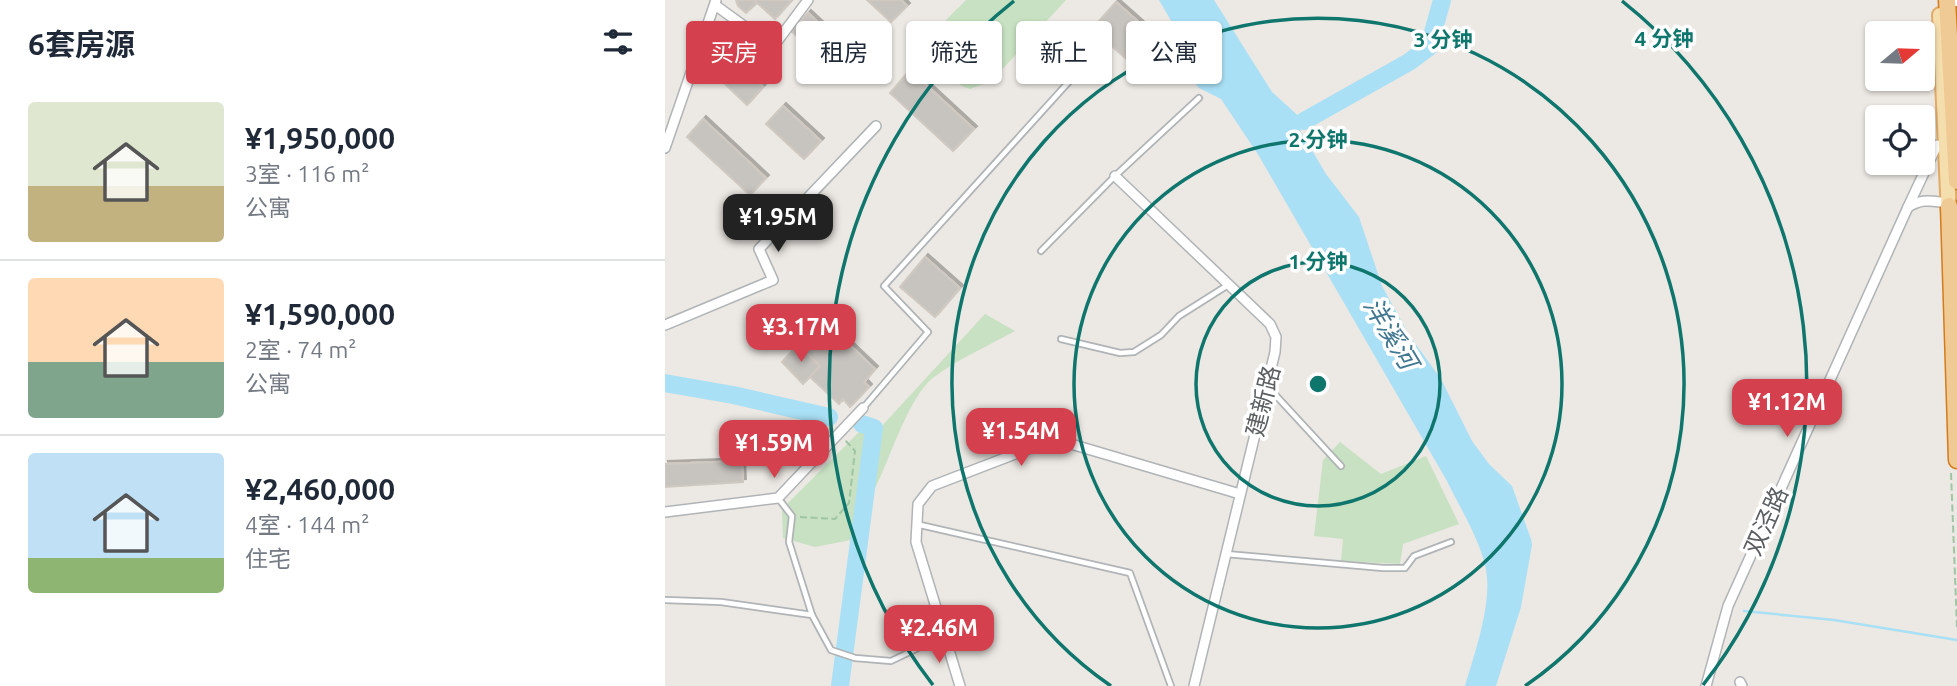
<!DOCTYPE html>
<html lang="zh">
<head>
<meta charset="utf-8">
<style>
  :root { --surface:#fff; --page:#f6f6f7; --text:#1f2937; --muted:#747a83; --line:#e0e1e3; --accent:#d4404d }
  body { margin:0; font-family:Ubuntu,"Noto Sans SC",sans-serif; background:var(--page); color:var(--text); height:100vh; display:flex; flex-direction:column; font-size:26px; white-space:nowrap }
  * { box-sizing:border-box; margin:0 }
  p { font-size:23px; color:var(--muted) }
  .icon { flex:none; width:38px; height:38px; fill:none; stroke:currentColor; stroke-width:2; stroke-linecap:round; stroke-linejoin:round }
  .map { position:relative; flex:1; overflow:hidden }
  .drawer { display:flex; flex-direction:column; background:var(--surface); width:665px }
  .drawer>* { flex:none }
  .banner { position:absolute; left:21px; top:21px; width:665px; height:63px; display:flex; gap:14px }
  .needle { width:46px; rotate:71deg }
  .controls { position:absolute; left:1200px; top:21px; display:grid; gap:14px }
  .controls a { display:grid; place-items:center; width:70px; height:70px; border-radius:7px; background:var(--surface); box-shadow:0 2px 5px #0004; font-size:35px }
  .price { position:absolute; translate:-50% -60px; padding:0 16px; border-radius:14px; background:var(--accent); color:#fff; font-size:23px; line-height:46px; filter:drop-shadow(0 2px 4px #0008) }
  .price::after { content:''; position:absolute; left:50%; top:42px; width:21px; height:16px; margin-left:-10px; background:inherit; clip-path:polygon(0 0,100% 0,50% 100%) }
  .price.on { background:#222; color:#fff }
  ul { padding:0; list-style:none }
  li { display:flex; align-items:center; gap:21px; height:175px; padding:0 28px }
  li+li { border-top:2px solid var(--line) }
  li span { display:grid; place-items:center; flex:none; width:196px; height:140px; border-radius:7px; color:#555 }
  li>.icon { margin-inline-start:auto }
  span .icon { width:84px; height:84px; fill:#fffc; stroke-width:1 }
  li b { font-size:30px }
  h2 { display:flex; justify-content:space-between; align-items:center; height:84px; padding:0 28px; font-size:30px }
  .tag { padding:0 24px; border-radius:7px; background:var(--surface); box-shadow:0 2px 5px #0004; font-size:24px; line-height:63px }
  .tag.on { background:var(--accent); color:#fff }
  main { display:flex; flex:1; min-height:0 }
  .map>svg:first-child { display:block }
  .green { fill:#c7e1c2 }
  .water { fill:#aae0f5 }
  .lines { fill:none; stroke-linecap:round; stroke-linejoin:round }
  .stream { stroke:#aae0f5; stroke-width:2.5 }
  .river { stroke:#aae0f5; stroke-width:18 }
  .building { fill:#c7c3bf; stroke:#d0c9c2; stroke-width:2; filter:url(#shadow) }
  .lane-casing { stroke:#b0b4b6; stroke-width:8 }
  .street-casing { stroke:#b0b4b6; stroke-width:12 }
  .secondary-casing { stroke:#afb3b6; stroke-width:16 }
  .primary-casing { stroke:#e0aa67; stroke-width:18 }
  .highway-casing { stroke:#d47b1a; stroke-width:19 }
  .path { stroke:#9ec6a3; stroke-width:2; stroke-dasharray:7 3.5; stroke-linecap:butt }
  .lane { stroke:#fff; stroke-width:4.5 }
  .street { stroke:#fff; stroke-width:9 }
  .secondary { stroke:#fff; stroke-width:12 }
  .primary { stroke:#f5deae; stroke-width:14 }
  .highway { stroke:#f0ca95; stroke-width:16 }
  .ring { fill:none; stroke:#0f766e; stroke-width:3.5 }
  .labels { text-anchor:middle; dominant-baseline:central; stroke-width:7; stroke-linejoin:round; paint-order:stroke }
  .street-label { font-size:24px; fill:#5b5f61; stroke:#fff }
  .water-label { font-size:26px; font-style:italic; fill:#437893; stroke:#fff }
  .centre { fill:#0f766e; stroke:#fff; stroke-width:3.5 }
  .ring-label { font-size:21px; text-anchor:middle; font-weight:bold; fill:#0f766e; stroke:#fff; stroke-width:7; stroke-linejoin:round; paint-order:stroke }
</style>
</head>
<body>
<main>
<section class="drawer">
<h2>6套房源<svg class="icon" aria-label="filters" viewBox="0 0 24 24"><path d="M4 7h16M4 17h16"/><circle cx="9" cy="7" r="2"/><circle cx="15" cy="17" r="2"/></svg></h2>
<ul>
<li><span style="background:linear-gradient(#dfe7d0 60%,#c2b280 0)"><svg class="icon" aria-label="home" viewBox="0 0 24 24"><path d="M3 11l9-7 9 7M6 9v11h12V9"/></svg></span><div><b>¥1,950,000</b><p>3室 · 116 m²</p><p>公寓</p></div></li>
<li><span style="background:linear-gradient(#ffd9b3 60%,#7fa58c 0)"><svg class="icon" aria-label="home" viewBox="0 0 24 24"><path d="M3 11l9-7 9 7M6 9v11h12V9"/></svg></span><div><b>¥1,590,000</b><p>2室 · 74 m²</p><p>公寓</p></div></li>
<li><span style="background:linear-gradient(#bfe0f5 75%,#8fb573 0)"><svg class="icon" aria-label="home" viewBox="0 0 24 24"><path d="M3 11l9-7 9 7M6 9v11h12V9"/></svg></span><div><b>¥2,460,000</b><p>4室 · 144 m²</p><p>住宅</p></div></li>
</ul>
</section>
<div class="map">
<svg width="1292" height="686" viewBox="0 0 1292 686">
  <defs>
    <filter id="shadow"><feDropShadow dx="3" dy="-3" stdDeviation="0" flood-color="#0004"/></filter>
  </defs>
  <rect width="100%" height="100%" fill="#ece8e3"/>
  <g class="green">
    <path d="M 301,0 L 401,0 L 332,75 L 324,82 L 305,89 C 284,82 262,64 269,39 C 273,25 291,11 301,0 Z"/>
    <path d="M 320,314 L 350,331 C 323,346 293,359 269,377 C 243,396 224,463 208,492 L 215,428 Z"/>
    <path d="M 197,429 L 204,431 L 191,539 L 150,547 L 118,538 L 117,509 Z"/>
    <path d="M 675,442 L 716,474 L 761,456 L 794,524 L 738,544 L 735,564 L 676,561 L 678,539 L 649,536 L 658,460 Z"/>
  </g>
  <path class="water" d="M 494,0 L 549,0 L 607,92 L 639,121 L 640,126 L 635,130 L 661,174 L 694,217 L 717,286 L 744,335 L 776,379 L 807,441 L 824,464 L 847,486 L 866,539 L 867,545 L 856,607 L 831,686 L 800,686 C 810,652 829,599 820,565 C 813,536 795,508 782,481 L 594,156 L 556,99 L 534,88 L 529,82 L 530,73 L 536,69 L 528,52 L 523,50 Z"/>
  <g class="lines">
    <path class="stream" d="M 1079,611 L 1169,620 L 1292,640"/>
    <g class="river">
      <path d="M 639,121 L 744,62 L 764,47 L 777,0"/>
      <path d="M 0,383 L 68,395 L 164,417"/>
      <path d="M 175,686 L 209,428 L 197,424"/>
    </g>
  </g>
  <g class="building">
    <path d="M 71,0 L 89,0 L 92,3 L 81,13 L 73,6 Z"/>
    <path d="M 89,0 L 125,0 L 126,1 L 110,19 Z"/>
    <path d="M 202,0 L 236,0 L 242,6 L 226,22 Z"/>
    <path d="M 451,2 L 478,26 L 475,29 L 495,47 L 491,52 L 498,58 L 482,77 L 427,29 Z"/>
    <path d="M 143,13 L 190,57 L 174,75 L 126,31 Z"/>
    <path d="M 60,52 L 98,87 L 82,105 L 44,69 Z"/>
    <path d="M 245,70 L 309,129 L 288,151 L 225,93 Z"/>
    <path d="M 118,106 L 156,141 L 139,159 L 101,124 Z"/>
    <path d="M 38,119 L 101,178 L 85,195 L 22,137 Z"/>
    <path d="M 260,257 L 295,288 L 270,317 L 235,287 Z"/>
    <path d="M 168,329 L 210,369 L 199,382 L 204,387 L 185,407 L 178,399 L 174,404 L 145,377 L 155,366 L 140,351 L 152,337 L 157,341 Z"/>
    <path d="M 133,345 L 155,366 L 138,384 L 117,362 Z"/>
    <path d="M 77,461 L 78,482 L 0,487 L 0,464 Z"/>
  </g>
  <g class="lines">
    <defs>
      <g id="lane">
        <path d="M 376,251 L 450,176 L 534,98"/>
        <path d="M 396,339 L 455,353 L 469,352 L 496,335 L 514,316 L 563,285"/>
        <path d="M 603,387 L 676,466"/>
        <path d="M 199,407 L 263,332 L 219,286 L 439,43"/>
        <path d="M 113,498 L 127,516 L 124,542 L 147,615"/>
        <path d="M 251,524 L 465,573 L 506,686"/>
        <path d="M 561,554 L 718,568 L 740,568 L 749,556 L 786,542"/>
        <path d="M 0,600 L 56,602 L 147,615 L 166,650 L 190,658 L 226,661 L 324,614"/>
      </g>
      <g id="street">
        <path d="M 50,5 L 108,47 L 143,0"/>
        <path d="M 1272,145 L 1243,207 C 1255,200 1262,200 1275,202"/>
        <path d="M 0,148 L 51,0"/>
        <path d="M 450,176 L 605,324 L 611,337 L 610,352 L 529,686"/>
        <path d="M 0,325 L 108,280 L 94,249 L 211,126"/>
        <path d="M 0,512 L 113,498 L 198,408"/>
        <path d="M 1075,682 L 1077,686"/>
        <path d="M 295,686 L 251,542 L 253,504 L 267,486 L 389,439 L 575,494"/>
        <path d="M 1041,686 L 1063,606 L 1243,207"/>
      </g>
      <path id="secondary" d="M 1291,0 L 1292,0"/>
      <path id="primary" d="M 1275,15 L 1284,215"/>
      <g id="highway">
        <path d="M 1282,0 L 1292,181"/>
        <path d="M 1284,206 L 1292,460"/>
      </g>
    </defs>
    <use href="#lane" class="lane-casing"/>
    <use href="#street" class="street-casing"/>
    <use href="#secondary" class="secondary-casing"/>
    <use href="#primary" class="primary-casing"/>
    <use href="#highway" class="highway-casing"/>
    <g class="path">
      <path d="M 1286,473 L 1292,627"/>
      <path d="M 135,517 L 170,519 L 184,503 L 190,451 L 180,440"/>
    </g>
    <use href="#lane" class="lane"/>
    <use href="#street" class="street"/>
    <use href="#secondary" class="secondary"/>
    <use href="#primary" class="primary"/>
    <use href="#highway" class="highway"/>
  </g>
  <g class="ring">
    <circle cx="653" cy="384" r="122"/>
    <circle cx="653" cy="384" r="244"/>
    <path d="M446 686A366 366 0 1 1 860 686"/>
    <path d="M268 685A489 489 0 0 1 349 1M957 1A489 489 0 0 1 1038 685"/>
  </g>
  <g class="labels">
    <g class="street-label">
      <text transform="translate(598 401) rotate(-76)">建新路</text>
      <text transform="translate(1101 521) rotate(-66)">双泾路</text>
    </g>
    <g class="water-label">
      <text transform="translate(726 333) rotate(59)">洋溪河</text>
    </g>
  </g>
  <circle cx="653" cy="384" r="10" class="centre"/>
  <g class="ring-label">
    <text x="999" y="46">4 分钟</text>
    <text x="778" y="47">3 分钟</text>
    <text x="653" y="147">2 分钟</text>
    <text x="653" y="269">1 分钟</text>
  </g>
</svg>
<div class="controls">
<a><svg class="needle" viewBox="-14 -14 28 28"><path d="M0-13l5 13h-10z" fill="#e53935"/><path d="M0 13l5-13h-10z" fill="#747a83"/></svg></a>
<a><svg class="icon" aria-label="locate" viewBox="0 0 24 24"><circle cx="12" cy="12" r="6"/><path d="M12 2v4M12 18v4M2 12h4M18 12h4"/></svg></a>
</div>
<b class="price on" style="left:113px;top:254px">¥1.95M</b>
<b class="price" style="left:136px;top:364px">¥3.17M</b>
<b class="price" style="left:1122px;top:439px">¥1.12M</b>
<b class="price" style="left:356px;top:468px">¥1.54M</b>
<b class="price" style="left:109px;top:480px">¥1.59M</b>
<b class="price" style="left:274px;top:665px">¥2.46M</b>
<div class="banner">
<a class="tag on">买房</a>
<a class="tag">租房</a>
<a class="tag">筛选</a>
<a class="tag">新上</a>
<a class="tag">公寓</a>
</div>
</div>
</main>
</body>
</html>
